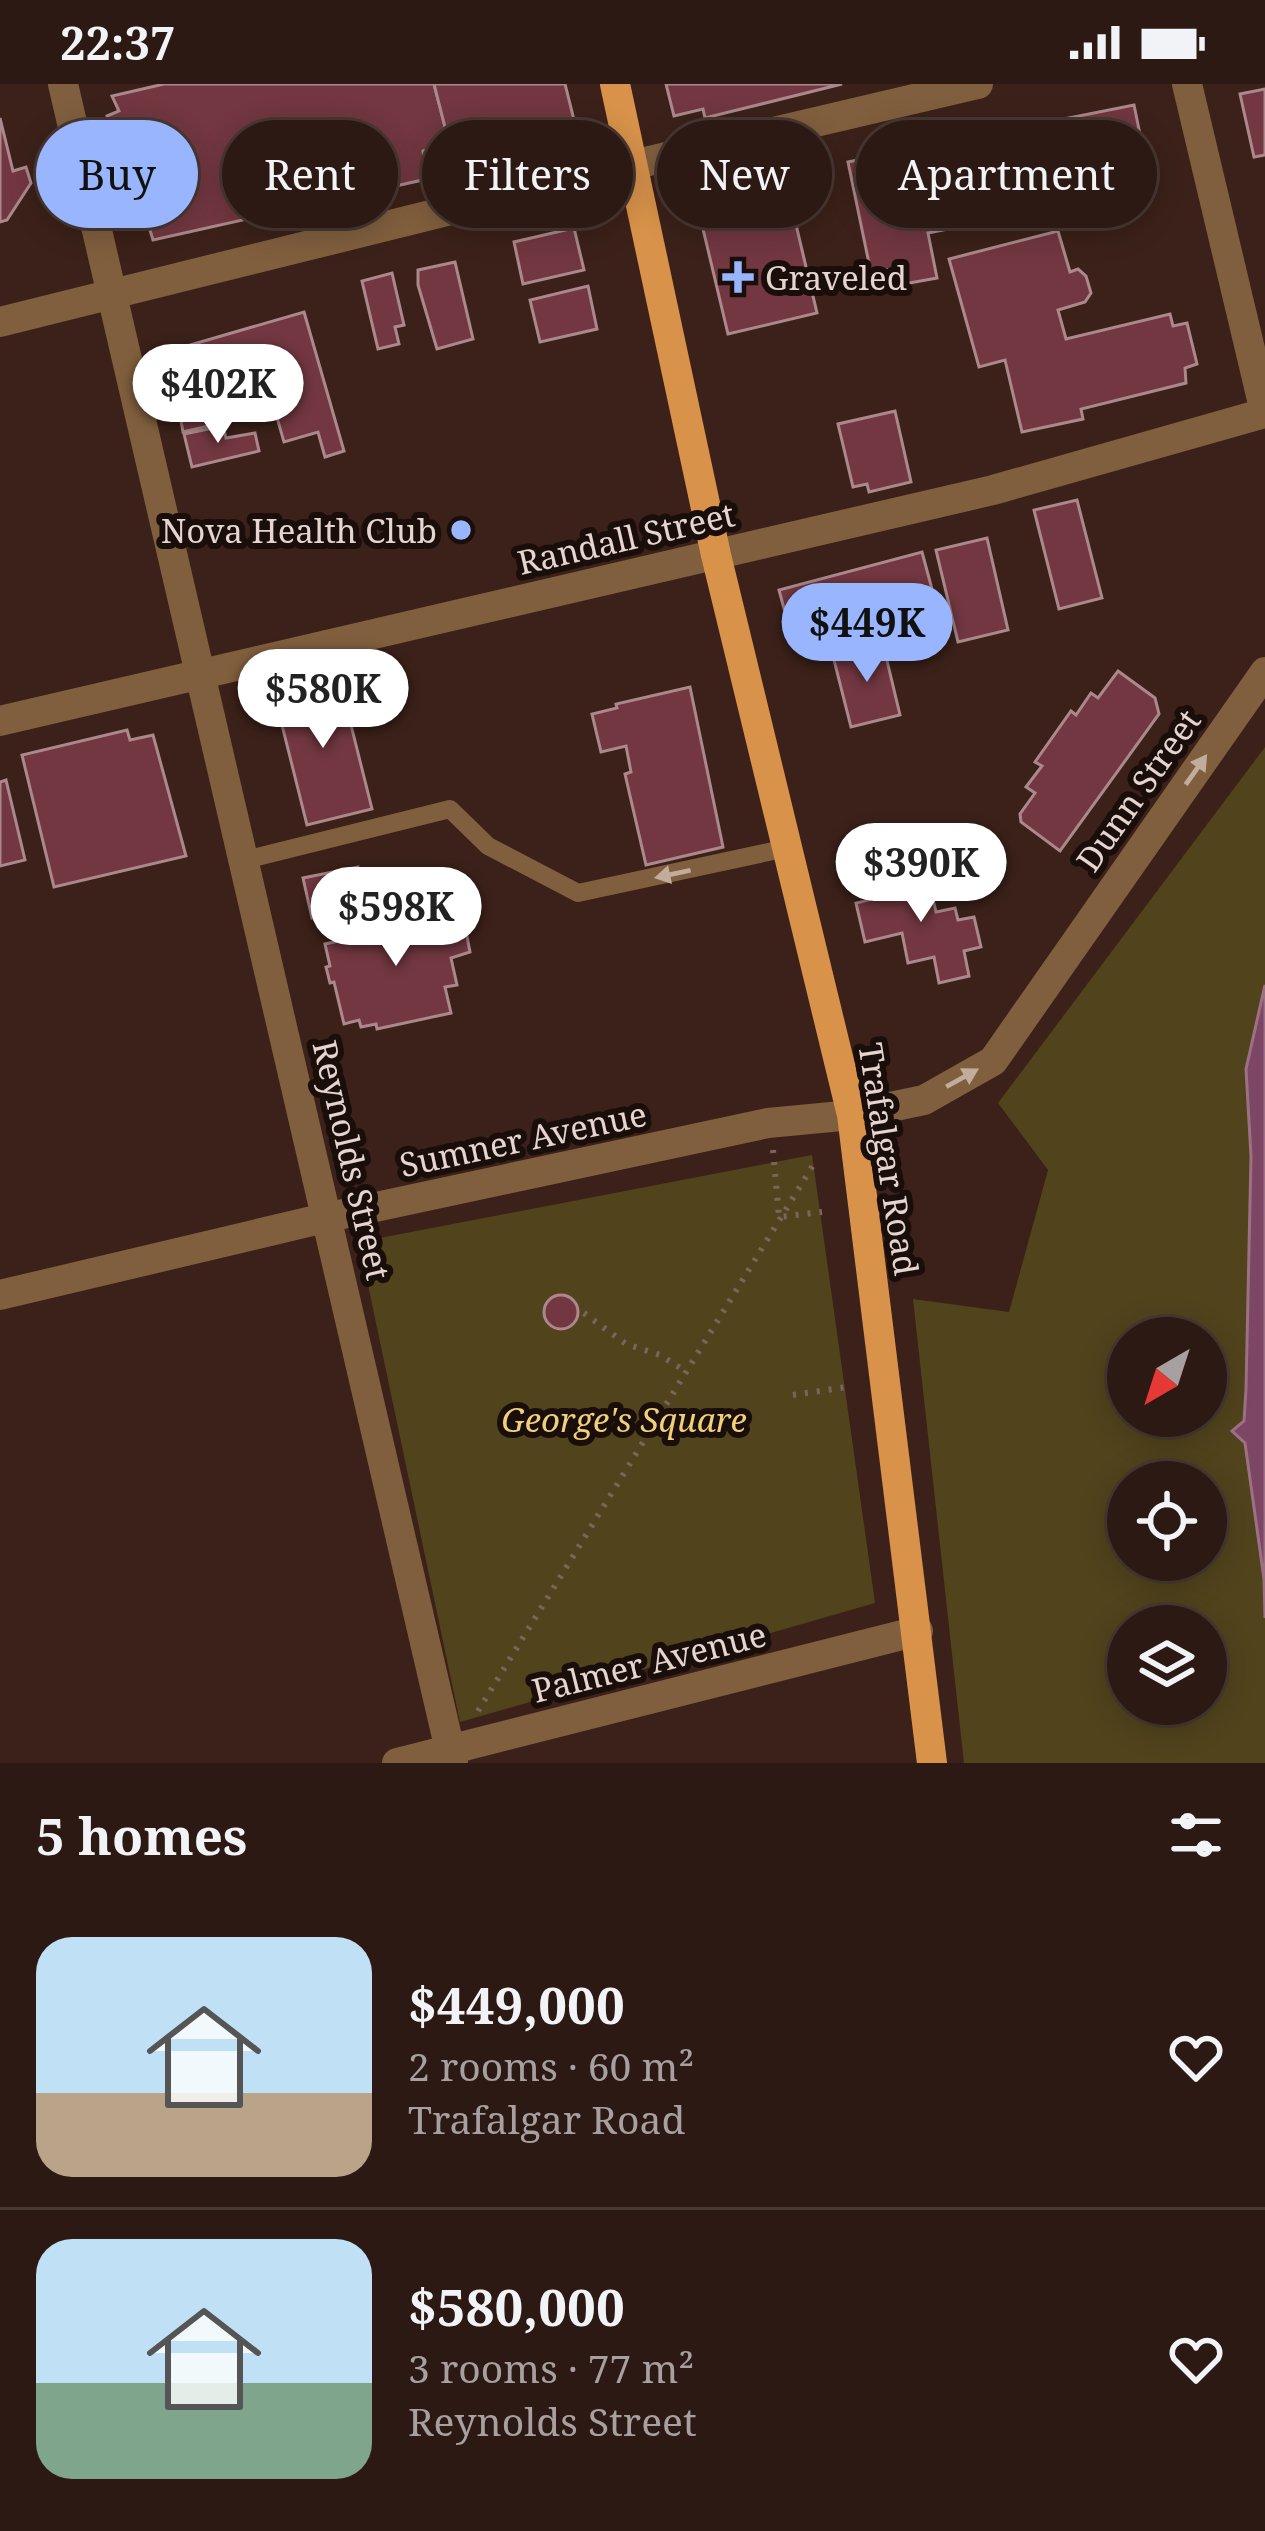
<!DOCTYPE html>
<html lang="en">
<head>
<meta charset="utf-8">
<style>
  :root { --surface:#2c1913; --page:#34221c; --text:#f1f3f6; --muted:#a6a0a0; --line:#483833; --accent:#99b5fd }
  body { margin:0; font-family:"Noto Serif",serif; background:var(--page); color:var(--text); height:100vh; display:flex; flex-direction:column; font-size:45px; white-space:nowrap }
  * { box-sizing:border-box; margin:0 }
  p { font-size:39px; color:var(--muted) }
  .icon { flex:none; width:66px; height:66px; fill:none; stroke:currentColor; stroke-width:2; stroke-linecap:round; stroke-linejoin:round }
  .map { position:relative; height:1679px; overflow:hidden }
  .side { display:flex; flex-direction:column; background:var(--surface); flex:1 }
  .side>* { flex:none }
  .banner { position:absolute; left:36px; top:36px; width:1194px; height:108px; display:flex; gap:24px }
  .needle { width:78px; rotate:219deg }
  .controls { position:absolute; left:1107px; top:1233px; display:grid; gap:24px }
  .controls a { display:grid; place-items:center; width:120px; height:120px; border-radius:50%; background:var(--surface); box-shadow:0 6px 30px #0003,0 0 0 3px var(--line); font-size:60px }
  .price { position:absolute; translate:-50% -102px; padding:0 27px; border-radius:42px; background:#fff; color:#222; font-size:39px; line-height:78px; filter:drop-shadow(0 3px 6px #0008) }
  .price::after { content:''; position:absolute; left:50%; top:72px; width:36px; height:27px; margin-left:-18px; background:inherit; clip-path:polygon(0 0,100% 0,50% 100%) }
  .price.active { background:var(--accent); color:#111 }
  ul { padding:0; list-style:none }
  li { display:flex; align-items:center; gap:36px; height:300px; padding:0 36px }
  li+li { border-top:3px solid var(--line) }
  li span { display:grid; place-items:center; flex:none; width:336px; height:240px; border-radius:36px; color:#555 }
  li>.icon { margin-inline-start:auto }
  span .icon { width:144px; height:144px; fill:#fffc; stroke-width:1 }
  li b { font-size:51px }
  h2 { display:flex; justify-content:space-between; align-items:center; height:144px; padding:0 36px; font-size:51px }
  .chip { padding:0 42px; border-radius:54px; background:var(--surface); box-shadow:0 6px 30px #0003,0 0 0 3px var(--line); font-size:42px; line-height:108px }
  .chip.active { background:var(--accent); color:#111 }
  .status { display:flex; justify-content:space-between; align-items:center; height:84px; padding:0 60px; background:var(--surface); direction:ltr }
  .status svg { height:33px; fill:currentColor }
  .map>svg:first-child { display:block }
  .green { fill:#51431c; fill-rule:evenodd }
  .water { fill:#7c4664; stroke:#9c7184; stroke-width:3 }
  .building { fill:#723740; stroke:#ab888b; stroke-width:3 }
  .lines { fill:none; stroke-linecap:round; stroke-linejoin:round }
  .path { stroke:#7b645d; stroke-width:6; stroke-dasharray:3 9; stroke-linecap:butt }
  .service { stroke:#805f3e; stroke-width:18 }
  .minor { stroke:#805f3e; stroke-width:30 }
  .tertiary { stroke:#805f3e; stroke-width:30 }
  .primary { stroke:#d8924a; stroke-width:30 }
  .oneway { fill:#c2ac9c }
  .poi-dot { fill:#99b5fd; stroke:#1a0e0b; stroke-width:4.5 }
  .labels { text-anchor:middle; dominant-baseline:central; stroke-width:12; stroke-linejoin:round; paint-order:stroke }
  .poi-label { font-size:33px; fill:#e6d5cf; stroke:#1a0e0b; text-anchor:start }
  .street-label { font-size:33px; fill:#e6d5cf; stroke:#1a0e0b }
  .park-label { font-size:33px; font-style:italic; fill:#f0d078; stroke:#1a0e0b }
</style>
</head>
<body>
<div class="status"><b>22:37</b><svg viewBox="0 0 49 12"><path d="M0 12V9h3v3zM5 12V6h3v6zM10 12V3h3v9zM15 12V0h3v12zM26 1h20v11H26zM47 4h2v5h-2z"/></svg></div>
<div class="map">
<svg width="1265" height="1679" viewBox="0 0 1265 1679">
  <rect width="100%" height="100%" fill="#3b2119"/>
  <g class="green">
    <path d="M 1265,663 L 1265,1679 L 964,1679 L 913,1215 L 1009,1228 L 1048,1086 L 998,1019 ZM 1128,1254 L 1206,1254 L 1206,1332 L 1128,1332 ZM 1128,1398 L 1206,1398 L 1206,1476 L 1128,1476 ZM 1128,1542 L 1206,1542 L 1206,1620 L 1128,1620 Z"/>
    <path d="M 812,1071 L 875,1519 L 460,1638 L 359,1158 Z"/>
  </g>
  <path class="water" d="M 1265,901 L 1265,1534 L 1264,1495 L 1245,1359 L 1232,1347 L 1244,1337 L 1246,1305 L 1251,1072 L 1246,985 Z"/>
  <g class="building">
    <path d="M 164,0 L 434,0 L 449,58 L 423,67 L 427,95 L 153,156 L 146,133 L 133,137 L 107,32 L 119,27 L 112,12 Z"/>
    <path d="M 434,0 L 565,0 L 580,60 L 457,90 Z"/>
    <path d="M 666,0 L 842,0 L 705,34 L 703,25 L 674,32 Z"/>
    <path d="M 1265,5 L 1265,71 L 1254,73 L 1240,10 Z"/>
    <path d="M 1134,21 L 1151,104 L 928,149 L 937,194 L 904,200 L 901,183 L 871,189 L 848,78 Z"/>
    <path d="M 0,34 L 13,87 L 26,83 L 31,99 L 7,136 L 0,138 Z"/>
    <path d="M 788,107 L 817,229 L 728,250 L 699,128 Z"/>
    <path d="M 574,144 L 584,186 L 523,200 L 514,158 Z"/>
    <path d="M 1058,147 L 1070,188 L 1078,185 L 1086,192 L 1091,209 L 1085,218 L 1058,226 L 1066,255 L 1170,230 L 1173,242 L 1187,239 L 1197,280 L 1185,284 L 1186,299 L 1081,325 L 1083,335 L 1022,348 L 1005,276 L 979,283 L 949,175 Z"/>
    <path d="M 455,178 L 473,255 L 437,265 L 418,201 L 418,186 Z"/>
    <path d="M 392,189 L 404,241 L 395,243 L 399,260 L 378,265 L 362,197 Z"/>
    <path d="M 588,202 L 597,245 L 540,258 L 530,216 Z"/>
    <path d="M 304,228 L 344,367 L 325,373 L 318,348 L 284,358 L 270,309 L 262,311 L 255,289 L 178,311 L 166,268 Z"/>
    <path d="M 214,305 L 221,339 L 183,348 L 177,315 Z"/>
    <path d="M 895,327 L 911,398 L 869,408 L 867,400 L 853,403 L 838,340 Z"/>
    <path d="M 223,342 L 226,354 L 255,349 L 259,367 L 192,383 L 184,350 Z"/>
    <path d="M 1077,416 L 1102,514 L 1059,525 L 1034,426 Z"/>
    <path d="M 987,454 L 1008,546 L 958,558 L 936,466 Z"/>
    <path d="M 922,468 L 936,520 L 793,558 L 779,506 Z"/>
    <path d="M 883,560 L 900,631 L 851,643 L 833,572 Z"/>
    <path d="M 1118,587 L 1155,614 L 1159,630 L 1060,767 L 1021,738 L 1020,730 L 1035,709 L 1026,703 L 1042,682 L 1035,678 L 1071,627 L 1076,631 L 1091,609 L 1098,614 Z"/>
    <path d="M 339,593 L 372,725 L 307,741 L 274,609 Z"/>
    <path d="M 690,603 L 723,763 L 646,781 L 625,690 L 631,688 L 626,662 L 601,668 L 592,630 L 617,624 L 616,620 Z"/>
    <path d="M 127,646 L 130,656 L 153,651 L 186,772 L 54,803 L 22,671 Z"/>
    <path d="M 6,696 L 25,776 L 0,782 L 0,698 Z"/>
    <path d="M 358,783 L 360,791 L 372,789 L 376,811 L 359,815 L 360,824 L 312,834 L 303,794 Z"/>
    <path d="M 926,783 L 936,828 L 955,824 L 958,836 L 974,833 L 981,863 L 964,867 L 969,892 L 939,899 L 934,873 L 908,879 L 902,849 L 865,858 L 856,819 L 894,810 L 890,792 Z"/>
    <path d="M 434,822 L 439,849 L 465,842 L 470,868 L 451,874 L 457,901 L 445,903 L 451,929 L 377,945 L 376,940 L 361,943 L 359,936 L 344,940 L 334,898 L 330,899 L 326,883 L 330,882 L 325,860 L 357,853 L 354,839 Z"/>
    <circle cx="561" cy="1228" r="17"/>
  </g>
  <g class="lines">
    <g class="path">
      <path d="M 773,1066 L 779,1133 L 822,1128"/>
      <path d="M 584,1229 L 626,1260 L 660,1271 L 685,1287"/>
      <path d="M 793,1311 L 847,1303"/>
      <path d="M 478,1627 L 815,1078"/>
    </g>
    <path class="service" d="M 245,776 L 450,725 L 488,762 L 578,809 L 787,764"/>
    <g class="minor">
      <path d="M 63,0 L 453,1679"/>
      <path d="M 1187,0 L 1265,328"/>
      <path d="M 0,1211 L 329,1133 L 768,1039 L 852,1031 L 924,1016 L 993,977 L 1265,588"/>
      <path d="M 397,1679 L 918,1547"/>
    </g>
    <g class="tertiary">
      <path d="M 0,238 L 632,81 L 978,0"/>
      <path d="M 0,637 L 993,406 L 1265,329"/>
    </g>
    <path class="primary" d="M 615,0 L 716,471 L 852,1031 L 932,1679"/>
  </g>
  <defs><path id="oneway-solid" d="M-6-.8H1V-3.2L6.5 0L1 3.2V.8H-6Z" transform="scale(3)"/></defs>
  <g class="oneway">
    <use href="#oneway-solid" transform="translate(1196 686) rotate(-55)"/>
    <use href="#oneway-solid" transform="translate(673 790) rotate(168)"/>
    <use href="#oneway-solid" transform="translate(962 994) rotate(-29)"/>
  </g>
  <g class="poi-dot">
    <path d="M732 175h12v12h12v12h-12v12h-12v-12h-12v-12h12z"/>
    <circle cx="461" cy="446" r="12"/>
  </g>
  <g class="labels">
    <g class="poi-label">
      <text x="765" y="193">Graveled</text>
      <text x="437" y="446" text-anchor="end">Nova Health Club</text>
    </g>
    <g class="street-label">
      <text transform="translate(626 454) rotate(-13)">Randall Street</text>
      <text transform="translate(1138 706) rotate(-55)">Dunn Street</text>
      <text transform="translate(523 1055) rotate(-12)">Sumner Avenue</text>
      <text transform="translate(889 1075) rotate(81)">Trafalgar Road</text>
      <text transform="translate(352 1076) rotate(77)">Reynolds Street</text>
      <text transform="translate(649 1578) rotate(-14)">Palmer Avenue</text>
    </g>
    <g class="park-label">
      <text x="624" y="1335">George's Square</text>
    </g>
  </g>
</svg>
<div class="controls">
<a><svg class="needle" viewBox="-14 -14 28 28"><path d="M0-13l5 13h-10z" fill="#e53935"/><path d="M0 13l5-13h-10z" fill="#a6a0a0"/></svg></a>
<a><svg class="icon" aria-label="locate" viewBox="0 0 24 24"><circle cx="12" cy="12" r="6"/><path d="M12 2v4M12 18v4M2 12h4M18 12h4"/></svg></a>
<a><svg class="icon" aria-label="layers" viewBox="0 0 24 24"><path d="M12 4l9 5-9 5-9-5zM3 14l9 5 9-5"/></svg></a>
</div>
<b class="price" style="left:218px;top:362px">$402K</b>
<b class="price active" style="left:867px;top:601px">$449K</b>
<b class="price" style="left:323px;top:667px">$580K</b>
<b class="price" style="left:921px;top:841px">$390K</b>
<b class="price" style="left:396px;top:885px">$598K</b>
<div class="banner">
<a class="chip active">Buy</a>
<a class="chip">Rent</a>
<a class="chip">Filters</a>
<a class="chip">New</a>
<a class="chip">Apartment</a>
</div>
</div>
<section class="side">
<h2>5 homes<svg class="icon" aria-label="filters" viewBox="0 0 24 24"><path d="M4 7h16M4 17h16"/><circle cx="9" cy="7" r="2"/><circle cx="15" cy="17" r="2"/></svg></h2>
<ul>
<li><span style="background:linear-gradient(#bfe0f5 65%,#b9a48a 0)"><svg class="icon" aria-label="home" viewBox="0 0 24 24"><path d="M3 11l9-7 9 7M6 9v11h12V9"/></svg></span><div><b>$449,000</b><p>2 rooms · 60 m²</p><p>Trafalgar Road</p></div><svg class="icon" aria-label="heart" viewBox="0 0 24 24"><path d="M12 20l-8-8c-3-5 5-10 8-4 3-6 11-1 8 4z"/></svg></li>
<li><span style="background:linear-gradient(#bfe0f5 60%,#7fa58c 0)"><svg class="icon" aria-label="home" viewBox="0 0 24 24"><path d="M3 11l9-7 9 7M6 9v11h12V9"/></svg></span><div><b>$580,000</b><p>3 rooms · 77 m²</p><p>Reynolds Street</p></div><svg class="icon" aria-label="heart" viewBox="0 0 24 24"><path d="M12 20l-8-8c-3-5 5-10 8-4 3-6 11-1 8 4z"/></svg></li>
</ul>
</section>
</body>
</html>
